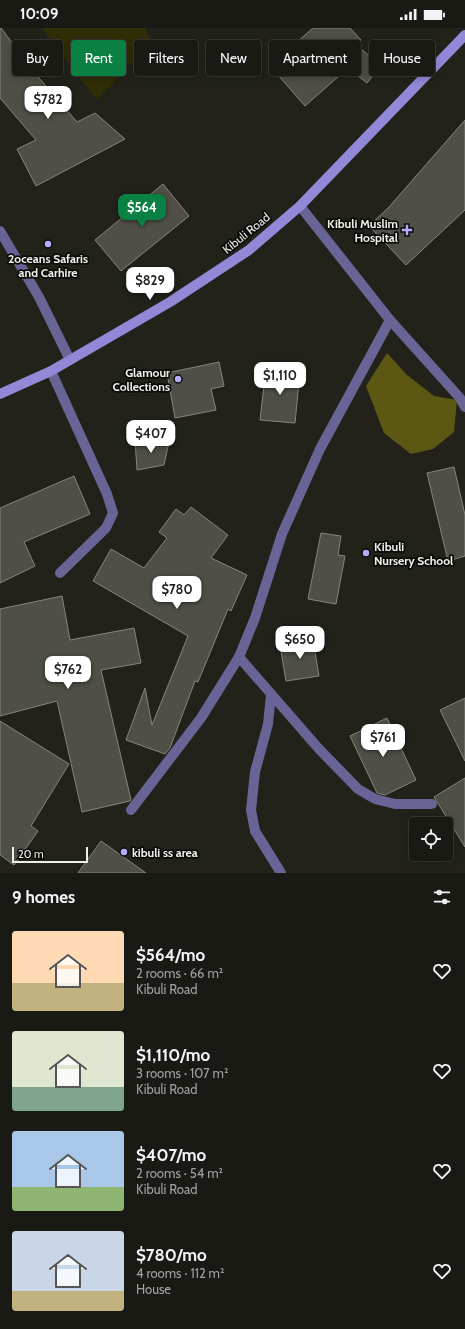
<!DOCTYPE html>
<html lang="en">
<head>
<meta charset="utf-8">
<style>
  :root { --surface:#1a1a14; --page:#272722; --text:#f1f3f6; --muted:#9fa1a0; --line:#383834; --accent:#0b8043 }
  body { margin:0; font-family:Cabin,sans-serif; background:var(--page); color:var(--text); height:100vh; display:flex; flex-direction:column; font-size:15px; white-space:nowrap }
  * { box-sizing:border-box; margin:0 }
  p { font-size:13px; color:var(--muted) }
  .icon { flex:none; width:22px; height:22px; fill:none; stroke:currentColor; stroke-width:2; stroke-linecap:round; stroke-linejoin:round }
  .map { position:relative; height:845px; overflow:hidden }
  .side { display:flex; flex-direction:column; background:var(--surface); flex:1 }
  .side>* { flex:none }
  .guide { position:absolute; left:12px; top:12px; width:441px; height:36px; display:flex; gap:8px }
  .tools { position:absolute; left:409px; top:789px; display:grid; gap:8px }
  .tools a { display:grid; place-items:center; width:44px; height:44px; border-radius:4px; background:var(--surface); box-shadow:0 2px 10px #0003,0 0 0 1px var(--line); font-size:20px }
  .scale { position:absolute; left:12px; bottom:10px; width:76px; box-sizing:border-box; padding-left:4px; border:2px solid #f0f0eb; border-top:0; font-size:11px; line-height:14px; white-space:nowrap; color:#f0f0eb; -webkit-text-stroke:3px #0b0b08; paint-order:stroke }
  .price { position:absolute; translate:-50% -34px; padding:0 9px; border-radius:8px; background:#fff; color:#222; font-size:13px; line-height:26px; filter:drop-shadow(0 1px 2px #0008) }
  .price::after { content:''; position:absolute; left:50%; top:24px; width:12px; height:9px; margin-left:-6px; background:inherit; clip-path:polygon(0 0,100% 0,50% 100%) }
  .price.current { background:var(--accent); color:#fff }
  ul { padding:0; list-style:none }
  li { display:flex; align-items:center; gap:12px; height:100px; padding:0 12px }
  li span { display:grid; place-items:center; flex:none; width:112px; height:80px; border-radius:4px; color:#555 }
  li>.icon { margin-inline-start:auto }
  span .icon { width:48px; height:48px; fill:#fffc; stroke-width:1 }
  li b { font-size:17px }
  h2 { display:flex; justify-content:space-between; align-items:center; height:48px; padding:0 12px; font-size:17px }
  .chip { padding:0 14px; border-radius:4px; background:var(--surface); box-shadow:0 2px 10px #0003,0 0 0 1px var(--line); font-size:14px; line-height:36px }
  .chip.current { background:var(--accent); color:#fff }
  .status { display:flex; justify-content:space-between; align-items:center; height:28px; padding:0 20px; background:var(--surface); direction:ltr }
  .status svg { height:11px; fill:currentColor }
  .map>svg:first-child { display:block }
  .green { fill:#302e07 }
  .forest { fill:#5c5814 }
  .building { fill:#4f4f47; stroke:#85857c }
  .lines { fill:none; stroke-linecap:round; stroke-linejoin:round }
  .street { stroke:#686495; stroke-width:10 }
  .secondary { stroke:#9189d8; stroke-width:10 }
  .poi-dot { fill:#b3adf9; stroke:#0b0b08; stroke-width:1.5 }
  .labels { text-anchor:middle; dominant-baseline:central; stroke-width:3.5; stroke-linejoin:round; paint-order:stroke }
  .poi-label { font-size:12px; font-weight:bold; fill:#f0f0eb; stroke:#0b0b08; text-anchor:end }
  .street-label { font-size:12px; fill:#f0f0eb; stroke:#0b0b08 }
</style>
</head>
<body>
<div class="status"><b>10:09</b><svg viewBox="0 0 49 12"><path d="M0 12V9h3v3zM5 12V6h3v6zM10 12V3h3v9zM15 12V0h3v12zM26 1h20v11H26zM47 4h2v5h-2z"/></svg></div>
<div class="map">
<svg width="465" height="845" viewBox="0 0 465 845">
  <rect width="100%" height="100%" fill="#22221b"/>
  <path class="green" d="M 42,0 L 145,0 L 151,14 L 97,72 Z"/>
  <path class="forest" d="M 387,325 L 407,347 L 434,368 L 457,372 L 454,404 L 433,421 L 411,426 L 384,405 L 366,358 Z"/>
  <g class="building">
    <path d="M 0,0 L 1,0 L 33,43 L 77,94 L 95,85 L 125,111 L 36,158 L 17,121 L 36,112 L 0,70 Z"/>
    <path d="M 313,0 L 350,0 L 361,12 L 356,17 L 381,37 L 367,55 L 348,40 L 305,78 L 270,38 Z"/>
    <path d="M 465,92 L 465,182 L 406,237 L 369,198 L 389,179 Z"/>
    <path d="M 163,156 L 189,188 L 121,243 L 95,212 Z"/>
    <path d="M 219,334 L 224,358 L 211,361 L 216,382 L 175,390 L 167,345 Z"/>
    <path d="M 266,340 L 300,344 L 295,395 L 260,392 Z"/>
    <path d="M 135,412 L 169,414 L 164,437 L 137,442 Z"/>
    <path d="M 454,439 L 465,487 L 465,528 L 448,533 L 427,445 Z"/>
    <path d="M 74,448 L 90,486 L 24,514 L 35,538 L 0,555 L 0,480 Z"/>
    <path d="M 191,479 L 228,507 L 211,530 L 247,547 L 231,583 L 228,581 L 198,654 L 195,653 L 170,720 L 165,726 L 126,712 L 145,660 L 152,697 L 188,608 L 93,553 L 111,521 L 144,540 L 167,510 L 159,504 L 176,481 L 184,487 Z"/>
    <path d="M 321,505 L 341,508 L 338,527 L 345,528 L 336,576 L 308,571 Z"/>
    <path d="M 62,568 L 70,612 L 134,600 L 141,635 L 101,642 L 131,772 L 130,773 L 82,784 L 57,673 L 0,688 L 0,581 Z"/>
    <path d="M 313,612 L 319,648 L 286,653 L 280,617 Z"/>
    <path d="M 465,670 L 465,733 L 440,682 Z"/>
    <path d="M 387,690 L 416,752 L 385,767 L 377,765 L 350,708 Z"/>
    <path d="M 0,693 L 69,736 L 31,798 L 38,803 L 14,837 L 0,827 Z"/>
    <path d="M 465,750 L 465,819 L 434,769 Z"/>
    <path d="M 101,813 L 146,845 L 78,845 Z"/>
  </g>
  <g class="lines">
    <g class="street">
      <path d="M 300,178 L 390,292 L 460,370 L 465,379"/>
      <path d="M 0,203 L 39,269 L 70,332"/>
      <path d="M 51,343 L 107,466 L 113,485 L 106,500 L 60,545"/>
      <path d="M 239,629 L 319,721 L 358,761 L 375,771 L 395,776 L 432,776"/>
      <path d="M 271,667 L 268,696 L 255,744 L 251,782 L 255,803 L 281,845"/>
      <path d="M 131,782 L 201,690 L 239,629 L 255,590 L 282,506 L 320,421 L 390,292"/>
    </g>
    <path class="secondary" d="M 0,366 L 51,343 L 170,274 L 249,222 L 300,178 L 465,7"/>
  </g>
  <g class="poi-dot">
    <path d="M405 196h4v4h4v4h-4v4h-4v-4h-4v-4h4z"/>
    <circle cx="48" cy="216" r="4"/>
    <circle cx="178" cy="351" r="4"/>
    <circle cx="366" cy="525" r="4"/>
    <circle cx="124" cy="824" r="4"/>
  </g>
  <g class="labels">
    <g class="poi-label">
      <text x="398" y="195">Kibuli Muslim<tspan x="398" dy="14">Hospital</tspan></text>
      <text x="48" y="230" text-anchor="middle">2oceans Safaris<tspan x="48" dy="14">and Carhire</tspan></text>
      <text x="170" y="344">Glamour<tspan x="170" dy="14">Collections</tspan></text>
      <text x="374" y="518" text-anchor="start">Kibuli<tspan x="374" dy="14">Nursery School</tspan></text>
      <text x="132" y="824" text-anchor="start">kibuli ss area</text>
    </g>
    <g class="street-label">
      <text transform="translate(246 205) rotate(-39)">Kibuli Road</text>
    </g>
  </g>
</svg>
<div class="tools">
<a><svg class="icon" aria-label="locate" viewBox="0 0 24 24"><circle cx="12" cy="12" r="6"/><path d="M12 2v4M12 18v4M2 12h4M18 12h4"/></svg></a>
</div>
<div class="scale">20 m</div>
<b class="price" style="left:48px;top:92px">$782</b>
<b class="price current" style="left:142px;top:200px">$564</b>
<b class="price" style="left:150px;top:273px">$829</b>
<b class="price" style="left:280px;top:368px">$1,110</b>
<b class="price" style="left:151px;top:426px">$407</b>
<b class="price" style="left:177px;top:582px">$780</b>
<b class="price" style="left:300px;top:632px">$650</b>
<b class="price" style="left:68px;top:662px">$762</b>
<b class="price" style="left:383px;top:730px">$761</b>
<div class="guide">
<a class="chip">Buy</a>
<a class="chip current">Rent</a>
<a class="chip">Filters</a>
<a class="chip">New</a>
<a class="chip">Apartment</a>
<a class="chip">House</a>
</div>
</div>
<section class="side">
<h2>9 homes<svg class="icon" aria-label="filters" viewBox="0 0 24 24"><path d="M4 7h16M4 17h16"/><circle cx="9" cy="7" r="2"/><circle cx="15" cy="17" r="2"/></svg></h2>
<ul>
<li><span style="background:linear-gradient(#ffd9b3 65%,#c2b280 0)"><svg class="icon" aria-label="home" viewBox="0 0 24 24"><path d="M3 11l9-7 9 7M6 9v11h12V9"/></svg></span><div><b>$564/mo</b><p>2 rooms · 66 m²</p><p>Kibuli Road</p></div><svg class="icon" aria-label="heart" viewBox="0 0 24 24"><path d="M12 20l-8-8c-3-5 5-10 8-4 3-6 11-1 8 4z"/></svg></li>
<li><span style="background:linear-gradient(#dfe7d0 70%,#7fa58c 0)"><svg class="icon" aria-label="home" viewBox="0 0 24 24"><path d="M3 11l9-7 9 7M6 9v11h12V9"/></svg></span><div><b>$1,110/mo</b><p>3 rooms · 107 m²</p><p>Kibuli Road</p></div><svg class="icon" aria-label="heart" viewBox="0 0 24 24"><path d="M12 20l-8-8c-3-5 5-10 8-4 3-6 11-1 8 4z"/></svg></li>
<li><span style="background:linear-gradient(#a9c7e8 70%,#8fb573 0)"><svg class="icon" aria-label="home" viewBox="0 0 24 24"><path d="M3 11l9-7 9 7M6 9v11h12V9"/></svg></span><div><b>$407/mo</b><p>2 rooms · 54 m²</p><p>Kibuli Road</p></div><svg class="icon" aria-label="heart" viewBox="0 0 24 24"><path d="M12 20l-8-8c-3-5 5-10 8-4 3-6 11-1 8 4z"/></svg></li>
<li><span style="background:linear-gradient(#c9d6e8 75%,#c2b280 0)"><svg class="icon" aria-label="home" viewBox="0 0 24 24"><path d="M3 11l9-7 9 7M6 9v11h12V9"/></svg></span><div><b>$780/mo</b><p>4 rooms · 112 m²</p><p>House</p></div><svg class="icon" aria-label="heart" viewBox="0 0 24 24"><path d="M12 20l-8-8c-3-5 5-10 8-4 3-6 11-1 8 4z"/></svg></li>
</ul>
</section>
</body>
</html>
